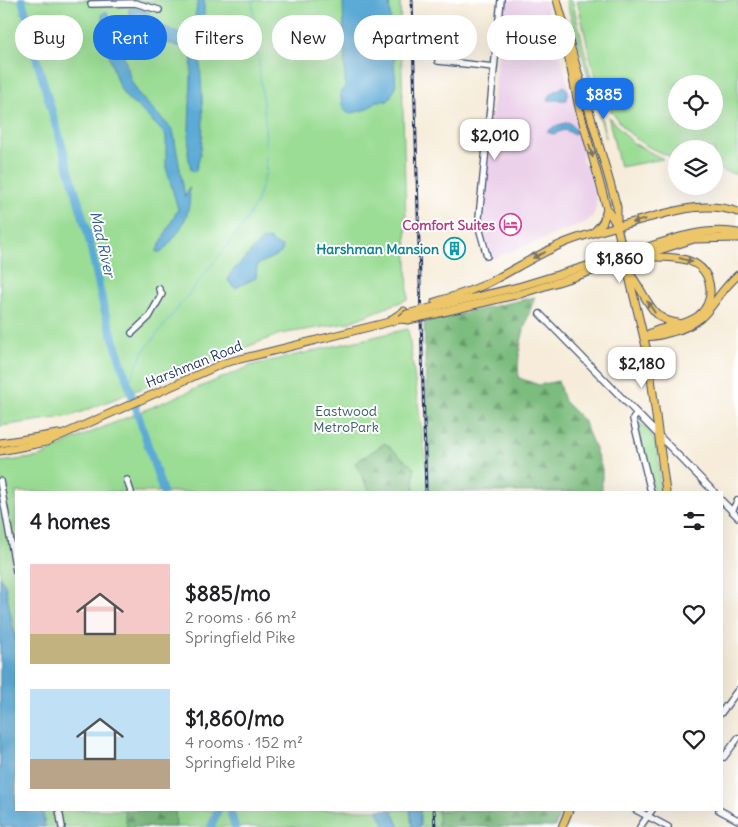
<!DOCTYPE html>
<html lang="en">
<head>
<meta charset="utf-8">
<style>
  :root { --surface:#fff; --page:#f2f2f2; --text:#202124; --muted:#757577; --accent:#1a73e8 }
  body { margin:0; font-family:Delius,sans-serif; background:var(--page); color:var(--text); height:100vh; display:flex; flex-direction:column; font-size:19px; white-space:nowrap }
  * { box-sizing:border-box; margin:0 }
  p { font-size:16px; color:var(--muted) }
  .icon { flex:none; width:28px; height:28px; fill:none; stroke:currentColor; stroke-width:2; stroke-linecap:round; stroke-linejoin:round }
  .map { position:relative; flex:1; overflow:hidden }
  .sheet { position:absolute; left:15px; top:491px; width:708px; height:320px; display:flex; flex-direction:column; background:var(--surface); border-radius:0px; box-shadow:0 5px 20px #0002 }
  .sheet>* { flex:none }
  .hud { position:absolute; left:15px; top:15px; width:709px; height:45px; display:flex; gap:10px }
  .fabs { position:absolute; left:668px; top:75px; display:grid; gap:10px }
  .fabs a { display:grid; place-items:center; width:55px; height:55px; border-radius:50%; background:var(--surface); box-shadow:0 5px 20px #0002; font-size:25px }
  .price { position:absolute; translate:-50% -42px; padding:0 11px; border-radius:10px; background:#fff; color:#222; font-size:16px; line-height:32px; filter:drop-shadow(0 1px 2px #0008) }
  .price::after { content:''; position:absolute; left:50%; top:30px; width:15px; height:11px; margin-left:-8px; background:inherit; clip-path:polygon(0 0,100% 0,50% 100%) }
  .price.selected { background:var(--accent); color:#fff }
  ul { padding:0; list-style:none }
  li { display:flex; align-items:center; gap:15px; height:125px; padding:0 15px }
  li span { display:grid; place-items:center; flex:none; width:140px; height:100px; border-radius:0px; color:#555 }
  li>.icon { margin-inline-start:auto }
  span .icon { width:60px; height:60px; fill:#fffc; stroke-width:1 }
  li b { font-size:21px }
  h2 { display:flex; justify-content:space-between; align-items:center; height:60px; padding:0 15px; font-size:21px }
  .tag { padding:0 18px; border-radius:22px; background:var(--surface); box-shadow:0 5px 20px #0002; font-size:18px; line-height:45px }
  .tag.selected { background:var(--accent); color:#fff }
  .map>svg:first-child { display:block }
  .built { fill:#ecd1ea }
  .green { fill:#9bdd95; stroke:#5b867a; fill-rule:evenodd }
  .forest { fill:url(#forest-firs); stroke:#4c766e }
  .water { fill:#5caad6; stroke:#3c6c9a }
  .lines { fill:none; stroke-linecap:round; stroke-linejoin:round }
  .stream { stroke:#5caad6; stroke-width:1 }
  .river { stroke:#5caad6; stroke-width:8 }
  .minor-casing { stroke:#3c4b70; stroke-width:8 }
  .major-casing { stroke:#3c4b70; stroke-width:9 }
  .minor { stroke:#fff; stroke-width:5.5 }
  .major { stroke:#ecc669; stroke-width:7 }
  .rail-casing { stroke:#1b2f5e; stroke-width:3 }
  .rail { stroke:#fff; stroke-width:1; stroke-dasharray:4; stroke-linecap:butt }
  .major-bridge-casing { stroke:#3c4b70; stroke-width:9; stroke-linecap:butt }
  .major-bridge { stroke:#ecc669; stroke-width:7 }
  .oneway { fill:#797363 }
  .labels { text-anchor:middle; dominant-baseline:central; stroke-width:4; stroke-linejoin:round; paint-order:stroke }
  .hotel-label { font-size:14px; font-weight:bold; fill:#b23c85; stroke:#fff; text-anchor:end }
  .culture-label { font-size:14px; font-weight:bold; fill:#0d838f; stroke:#fff; text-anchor:end }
  .street-label { font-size:14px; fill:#1b2f5e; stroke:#fff }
  .park-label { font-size:14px; fill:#3b5a6c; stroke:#fff }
  .water-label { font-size:15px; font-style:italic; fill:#35608e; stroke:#fff }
</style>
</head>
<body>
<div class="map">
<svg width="738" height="827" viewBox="0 0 738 827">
  <defs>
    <pattern id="forest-firs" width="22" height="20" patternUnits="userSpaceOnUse" patternTransform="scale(1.25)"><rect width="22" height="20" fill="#7cbc7e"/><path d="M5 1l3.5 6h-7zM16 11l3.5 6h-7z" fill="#65996a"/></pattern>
  </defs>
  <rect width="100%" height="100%" fill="#fff"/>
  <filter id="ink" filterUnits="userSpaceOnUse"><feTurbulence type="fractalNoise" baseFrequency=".02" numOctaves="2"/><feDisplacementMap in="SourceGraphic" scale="10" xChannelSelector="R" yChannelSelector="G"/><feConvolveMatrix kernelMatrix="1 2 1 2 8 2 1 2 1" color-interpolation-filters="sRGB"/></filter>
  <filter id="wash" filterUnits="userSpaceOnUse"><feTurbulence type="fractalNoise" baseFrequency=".0096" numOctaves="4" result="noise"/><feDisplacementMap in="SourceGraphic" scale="20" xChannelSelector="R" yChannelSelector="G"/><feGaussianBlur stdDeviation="1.12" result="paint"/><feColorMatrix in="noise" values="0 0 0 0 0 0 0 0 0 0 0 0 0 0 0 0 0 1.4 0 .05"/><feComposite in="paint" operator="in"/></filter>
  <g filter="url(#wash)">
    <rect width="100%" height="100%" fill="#f6ecd9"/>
    <path class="built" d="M 504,0 L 546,0 L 550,34 L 561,58 L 573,101 L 583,151 L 582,161 L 588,169 L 596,198 L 596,207 L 593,216 L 586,222 L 492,259 L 482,229 L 481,216 Z"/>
    <g class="green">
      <path d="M 0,0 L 400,0 L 408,299 L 347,323 L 280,334 L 71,416 L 0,426 Z"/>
      <path d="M 566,0 L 572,0 L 606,138 Z"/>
      <path d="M 577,0 L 738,0 L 738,175 L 714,168 L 714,149 L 676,149 L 676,158 C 598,136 594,68 577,0 ZM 676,84 L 714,84 L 714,121 L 676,121 Z"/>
      <path d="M 608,116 L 633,143 L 663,159 L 620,167 Z"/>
      <path d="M 408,329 L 430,492 L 16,492 L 16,810 L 449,810 L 450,827 L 0,827 L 0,462 L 40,457 L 73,440 L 253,365 Z"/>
      <path d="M 640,423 C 663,437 658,468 660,492 L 654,492 L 637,425 Z"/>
    </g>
    <g class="forest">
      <path d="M 535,297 C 525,324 516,350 519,378 L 539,385 L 558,381 L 564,401 L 583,420 L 594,446 L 602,469 L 602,492 L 429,492 L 424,322 Z"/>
      <path d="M 385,443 L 414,468 L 414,492 L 370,492 L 355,463 Z"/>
      <path d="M 124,810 L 175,810 L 176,827 L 127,827 Z"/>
      <path d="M 438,810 L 561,810 L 555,827 L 438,827 Z"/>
    </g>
    <g class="water">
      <path d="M 198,0 L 204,0 L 204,17 L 200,21 L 195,18 Z"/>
      <path d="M 343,0 L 389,0 L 396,87 L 388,101 L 377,101 L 367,109 L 349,114 L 343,109 L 340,92 L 345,87 Z"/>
      <path d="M 134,8 L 146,11 L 162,26 L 193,38 L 198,36 L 201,38 C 197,82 211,130 195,172 L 191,170 L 188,154 L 192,52 L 190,48 C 165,46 148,33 129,16 L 129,9 Z"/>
      <path d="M 106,11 L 114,23 L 131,80 L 140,96 L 173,130 L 185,197 L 189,187 C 193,215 179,233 162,252 L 156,252 L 178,209 L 166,167 L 166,135 L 137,106 C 113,96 106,39 102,15 Z"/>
      <path d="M 564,86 L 568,90 L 567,100 L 548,100 L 551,94 Z"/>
      <path d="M 569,122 L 576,130 L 575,134 L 564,130 L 553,134 L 547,132 L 555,126 Z"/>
      <path d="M 268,239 L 283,248 L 281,253 L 257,265 L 256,278 L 235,288 L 228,281 L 230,274 L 262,240 Z"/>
      <path d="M 0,577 L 5,584 L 16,642 L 16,810 L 43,810 L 45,827 L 0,827 Z"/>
      <path d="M 377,810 L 392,810 L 400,827 L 386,827 Z"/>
      <path d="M 410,810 L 420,810 L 420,827 L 412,827 Z"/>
    </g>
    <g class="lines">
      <path class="stream" d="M 128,385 L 143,352 L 242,227 L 256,203 L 266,171 L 265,120 L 252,0"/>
      <g class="river">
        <path d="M 22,0 L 31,31 L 36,57 L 87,231 L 104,309 L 163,492"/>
        <path d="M 230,810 L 235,827"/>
        <path d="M 211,827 L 218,810"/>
      </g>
    </g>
  </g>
  <g filter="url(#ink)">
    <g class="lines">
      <defs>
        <g id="minor">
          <path d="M 91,4 L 135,3 L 159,10"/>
          <path d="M 438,61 L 494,67"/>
          <path d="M 487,256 L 480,231 L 479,217 L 501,0"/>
          <path d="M 540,314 L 714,492"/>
          <path d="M 132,333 L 149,317 L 162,294 L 159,289"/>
          <path d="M 637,414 L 633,419 L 651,492"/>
          <path d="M 127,480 L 131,492"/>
          <path d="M 0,481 L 16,571"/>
          <path d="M 721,500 L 738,517"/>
          <path d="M 732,511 L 738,500"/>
          <path d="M 721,713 L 738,690"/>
          <path d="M 724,757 L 738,738"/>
          <path d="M 59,810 L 62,827"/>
          <path d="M 636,810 L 668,827"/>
          <path d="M 719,810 L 738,820"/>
          <path d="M 640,827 L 652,810"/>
        </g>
        <g id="major">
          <path d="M 557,0 L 617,207 L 617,227 L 648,355 L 666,492"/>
          <path d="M 563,30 L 579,108 L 607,209 L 616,224"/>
          <path d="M 595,231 L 603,222 L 607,209"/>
          <path d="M 630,253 C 664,242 702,226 738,233"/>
          <path d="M 644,255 L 694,239 L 738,238"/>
          <path d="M 638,257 C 664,258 707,251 710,289 C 711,299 706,310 698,316 C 682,328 660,325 644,337"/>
          <path d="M 630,274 C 646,293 650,321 678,323"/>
          <path d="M 435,302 C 452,297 469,292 486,284 C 512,271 536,255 564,243 C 591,232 620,226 648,218 C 678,210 707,201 738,212"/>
          <path d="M 434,307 L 518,287 L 616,257"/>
          <path d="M 435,314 L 520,294 L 618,263"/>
          <path d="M 392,319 L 404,311"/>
          <path d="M 645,337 C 654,337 662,335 672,332 C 713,321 710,299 738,275"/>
          <path d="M 0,443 L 58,434"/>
          <path d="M 0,451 L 46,442 L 224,363 L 401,319"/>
          <path d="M 562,827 L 569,810"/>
        </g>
      </defs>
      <use href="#minor" class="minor-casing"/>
      <use href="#major" class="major-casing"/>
      <use href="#minor" class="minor"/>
      <use href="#major" class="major"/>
      <defs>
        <g id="rail">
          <path d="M 412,0 L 426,492"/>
          <path d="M 434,810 L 435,827"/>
        </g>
      </defs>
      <use href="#rail" class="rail-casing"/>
      <use href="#rail" class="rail"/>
      <defs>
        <g id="major-bridge">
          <path d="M 616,257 L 630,253"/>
          <path d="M 618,263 L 632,259"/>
          <path d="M 401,319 L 407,314 L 434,307"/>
          <path d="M 401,319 L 408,320 L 435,314"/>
        </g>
      </defs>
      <use href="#major-bridge" class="major-bridge-casing"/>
      <use href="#major-bridge" class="major-bridge"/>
    </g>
    <defs><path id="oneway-solid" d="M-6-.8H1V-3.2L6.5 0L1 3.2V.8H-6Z" transform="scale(1.25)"/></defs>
    <g class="oneway">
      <use href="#oneway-solid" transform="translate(591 151) rotate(74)"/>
      <use href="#oneway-solid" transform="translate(639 221) rotate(164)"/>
      <use href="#oneway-solid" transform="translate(539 255) rotate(155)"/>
      <use href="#oneway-solid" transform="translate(686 260) rotate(18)"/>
      <use href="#oneway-solid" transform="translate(651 307) rotate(-124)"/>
    </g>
  </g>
  <defs>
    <symbol id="hotel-ring" viewBox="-11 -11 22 22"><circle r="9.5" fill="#fff" stroke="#d1479c" stroke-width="1.5"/><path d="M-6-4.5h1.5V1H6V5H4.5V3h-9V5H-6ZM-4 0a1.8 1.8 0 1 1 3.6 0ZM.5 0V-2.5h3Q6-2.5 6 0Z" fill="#d1479c"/></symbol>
    <symbol id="building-ring" viewBox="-11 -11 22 22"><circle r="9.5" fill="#fff" stroke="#0f9aa8" stroke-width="1.5"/><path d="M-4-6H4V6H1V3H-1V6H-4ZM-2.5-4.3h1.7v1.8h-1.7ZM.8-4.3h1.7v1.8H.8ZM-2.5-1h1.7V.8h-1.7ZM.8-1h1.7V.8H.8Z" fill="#0f9aa8"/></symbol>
  </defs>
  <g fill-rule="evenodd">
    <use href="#hotel-ring" x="498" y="212" width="25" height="25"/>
    <use href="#building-ring" x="442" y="236" width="25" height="25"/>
  </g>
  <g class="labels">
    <g class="hotel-label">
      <text x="495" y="225">Comfort Suites</text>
    </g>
    <g class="culture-label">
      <text x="439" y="249">Harshman Mansion</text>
    </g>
    <g class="street-label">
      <text transform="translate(194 364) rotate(-22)">Harshman Road</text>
    </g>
    <g class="park-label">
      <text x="346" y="411">Eastwood<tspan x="346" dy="16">MetroPark</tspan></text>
    </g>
    <g class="water-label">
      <text transform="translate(103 244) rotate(77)">Mad River</text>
    </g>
  </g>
</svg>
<div class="fabs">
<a><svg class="icon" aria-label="locate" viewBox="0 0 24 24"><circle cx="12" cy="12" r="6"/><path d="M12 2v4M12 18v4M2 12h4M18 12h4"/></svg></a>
<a><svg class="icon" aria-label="layers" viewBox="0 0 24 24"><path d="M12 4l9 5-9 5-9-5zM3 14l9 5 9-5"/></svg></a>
</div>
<b class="price selected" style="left:604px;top:120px">$885</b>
<b class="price" style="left:495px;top:161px">$2,010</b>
<b class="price" style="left:620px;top:284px">$1,860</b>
<b class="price" style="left:642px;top:389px">$2,180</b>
<div class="hud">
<a class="tag">Buy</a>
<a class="tag selected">Rent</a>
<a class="tag">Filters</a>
<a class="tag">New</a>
<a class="tag">Apartment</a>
<a class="tag">House</a>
</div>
<section class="sheet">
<h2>4 homes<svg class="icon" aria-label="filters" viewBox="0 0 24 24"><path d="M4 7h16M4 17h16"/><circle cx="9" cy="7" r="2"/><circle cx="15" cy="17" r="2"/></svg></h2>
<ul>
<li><span style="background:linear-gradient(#f6c9c9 70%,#c2b280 0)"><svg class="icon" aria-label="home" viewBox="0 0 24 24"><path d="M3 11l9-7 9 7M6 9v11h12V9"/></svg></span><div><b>$885/mo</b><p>2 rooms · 66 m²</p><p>Springfield Pike</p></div><svg class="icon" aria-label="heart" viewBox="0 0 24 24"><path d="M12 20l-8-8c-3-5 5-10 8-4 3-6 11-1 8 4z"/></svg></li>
<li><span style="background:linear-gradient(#bfe0f5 70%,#b9a48a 0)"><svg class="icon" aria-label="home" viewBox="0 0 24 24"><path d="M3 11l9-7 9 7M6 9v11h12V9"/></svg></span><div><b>$1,860/mo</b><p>4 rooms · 152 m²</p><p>Springfield Pike</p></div><svg class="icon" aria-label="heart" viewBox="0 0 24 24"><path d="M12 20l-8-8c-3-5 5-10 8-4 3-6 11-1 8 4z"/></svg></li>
</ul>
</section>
</div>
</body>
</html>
